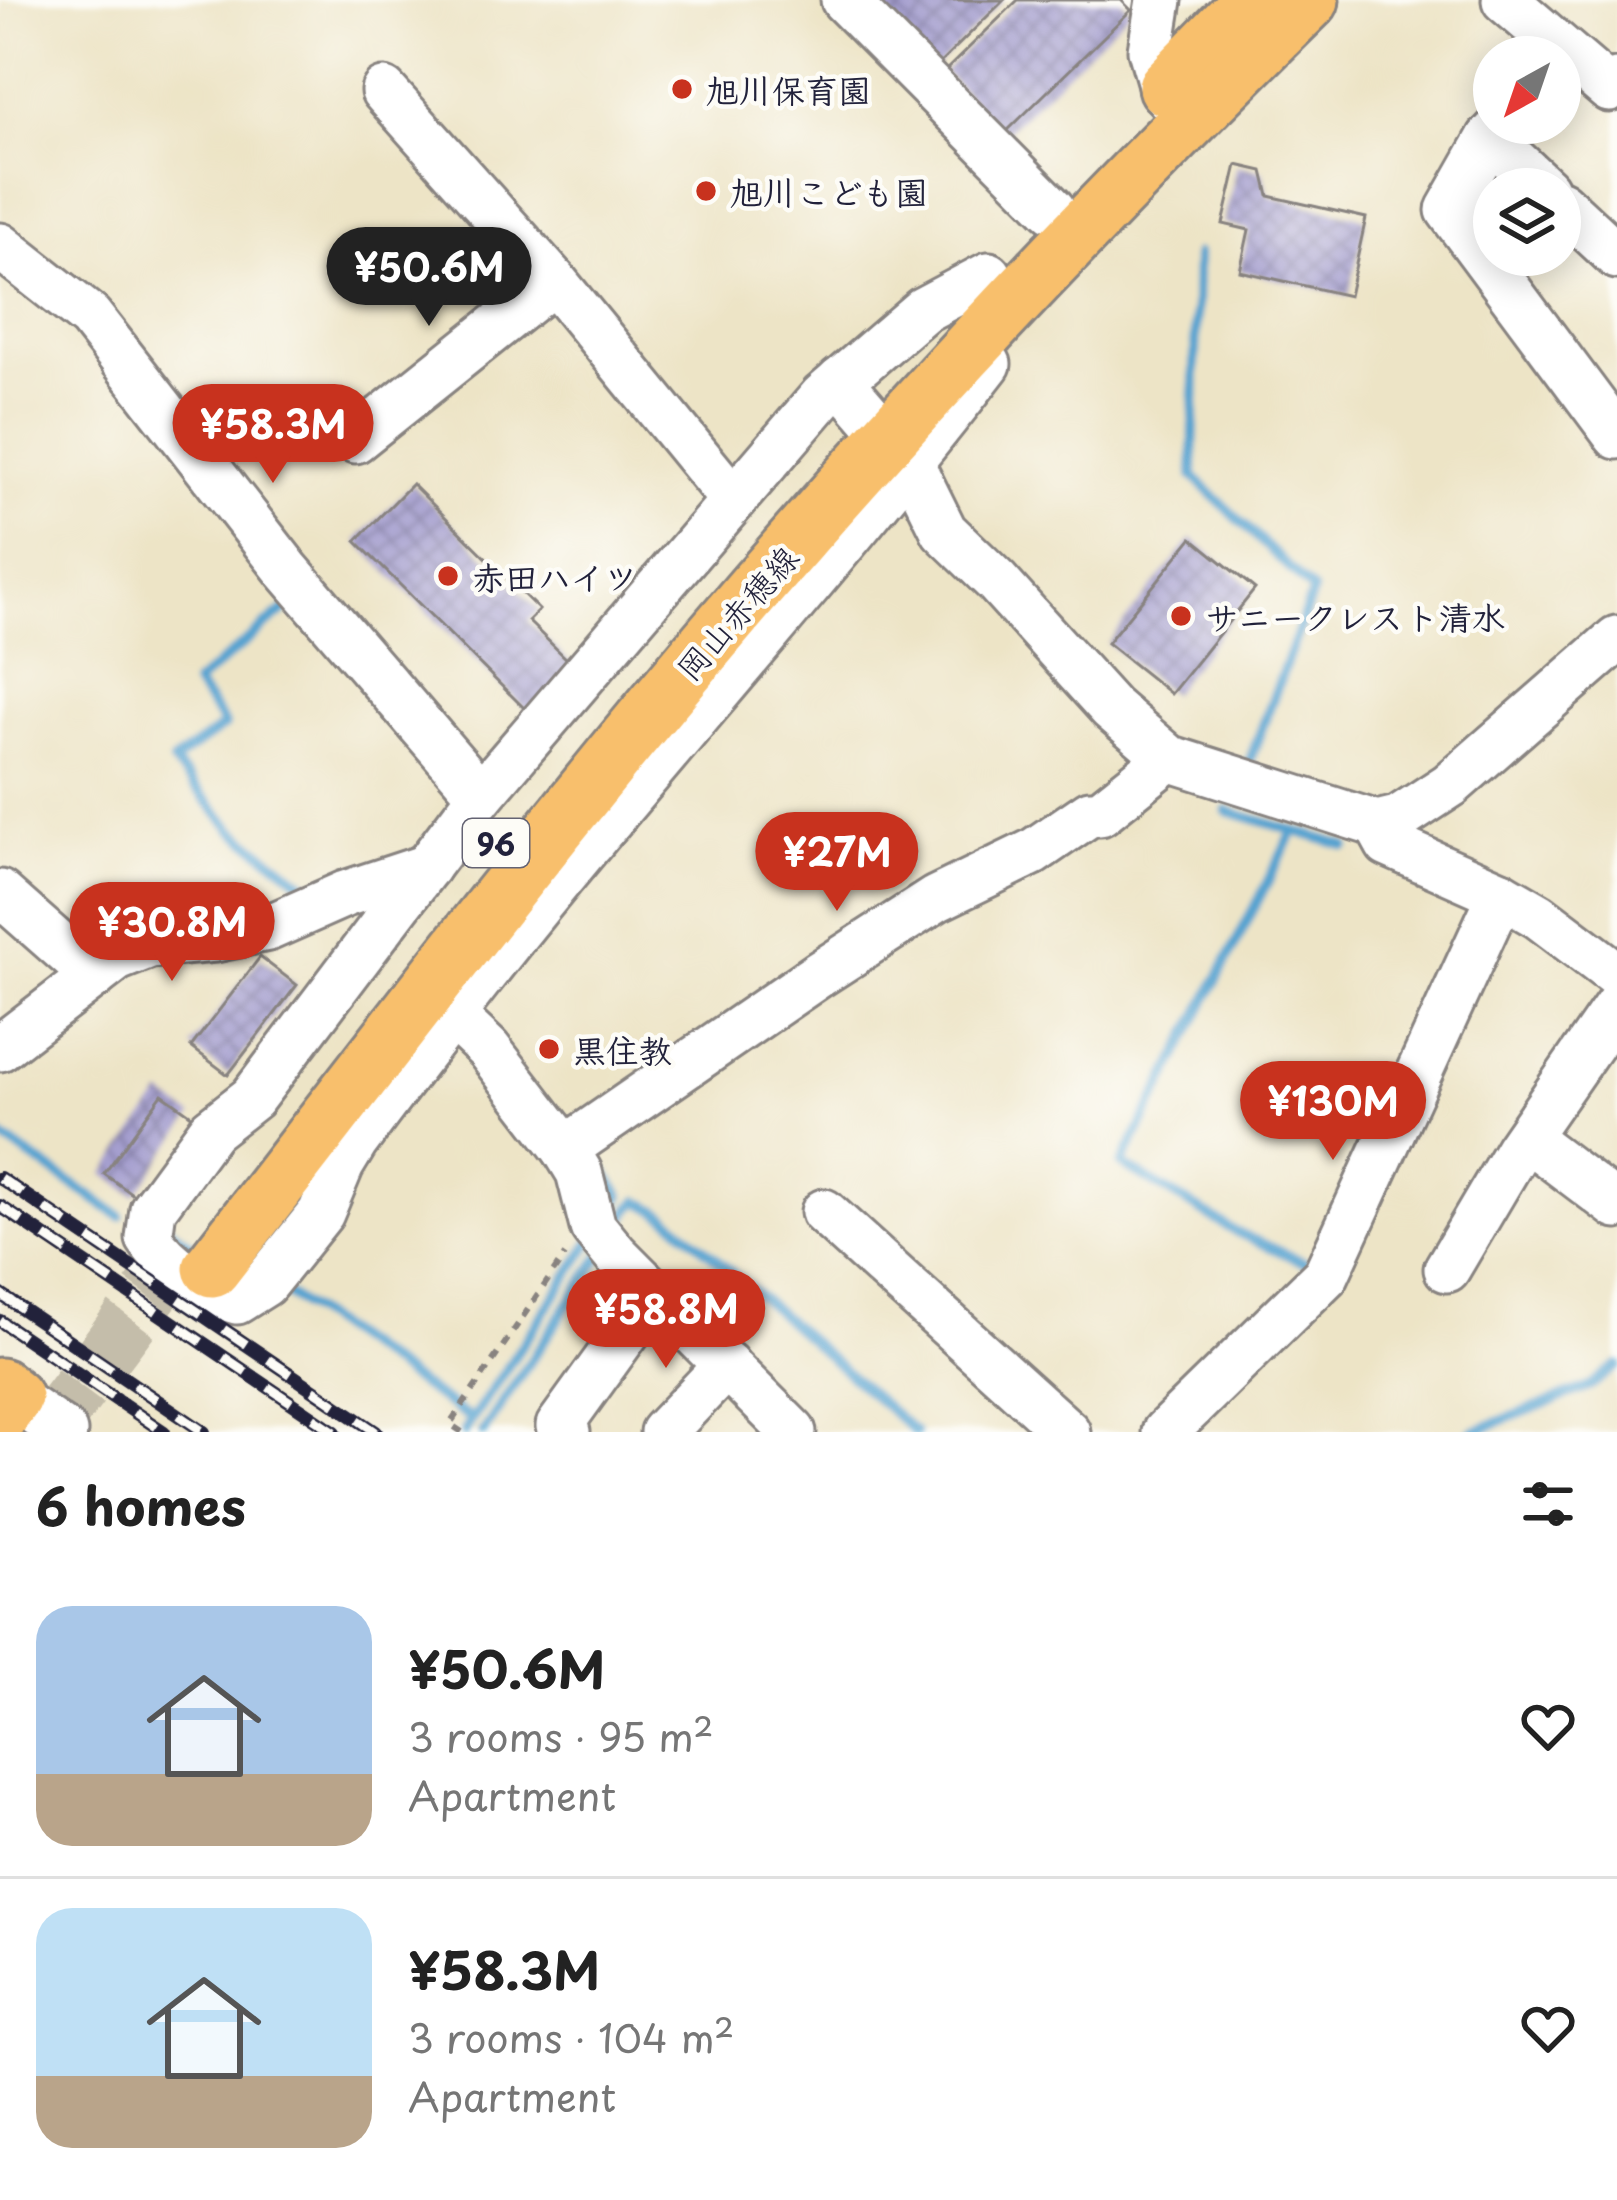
<!DOCTYPE html>
<html lang="en">
<head>
<meta charset="utf-8">
<style>
  :root { --surface:#fff; --page:#f6f6f6; --text:#222; --muted:#767676; --line:#e0e0e0; --accent:#c8321e }
  body { margin:0; font-family:"Playpen Sans","Klee One",sans-serif; background:var(--page); color:var(--text); height:100vh; display:flex; flex-direction:column; font-size:45px; white-space:nowrap }
  * { box-sizing:border-box; margin:0 }
  p { font-size:39px; color:var(--muted) }
  .icon { flex:none; width:66px; height:66px; fill:none; stroke:currentColor; stroke-width:2; stroke-linecap:round; stroke-linejoin:round }
  .map { position:relative; height:1432px; overflow:hidden }
  .panel { display:flex; flex-direction:column; background:var(--surface); flex:1 }
  .panel>* { flex:none }
  .needle { width:78px; rotate:220deg }
  .buttons { position:absolute; left:1473px; top:36px; display:grid; gap:24px }
  .buttons a { display:grid; place-items:center; width:108px; height:108px; border-radius:50%; background:var(--surface); box-shadow:0 6px 30px #0003; font-size:60px }
  .price { position:absolute; translate:-50% -102px; padding:0 27px; border-radius:42px; background:var(--accent); color:#fff; font-size:39px; line-height:78px; filter:drop-shadow(0 3px 6px #0008) }
  .price::after { content:''; position:absolute; left:50%; top:72px; width:36px; height:27px; margin-left:-18px; background:inherit; clip-path:polygon(0 0,100% 0,50% 100%) }
  .price.on { background:#222; color:#fff }
  ul { padding:0; list-style:none }
  li { display:flex; align-items:center; gap:36px; height:300px; padding:0 36px }
  li+li { border-top:3px solid var(--line) }
  li span { display:grid; place-items:center; flex:none; width:336px; height:240px; border-radius:36px; color:#555 }
  li>.icon { margin-inline-start:auto }
  span .icon { width:144px; height:144px; fill:#fffc; stroke-width:1 }
  li b { font-size:51px }
  h2 { display:flex; justify-content:space-between; align-items:center; height:144px; padding:0 36px; font-size:51px }
  .map>svg:first-child { display:block }
  .lines { fill:none; stroke-linecap:round; stroke-linejoin:round }
  .stream { stroke:#57a3d0; stroke-width:10 }
  .building { fill:url(#building-cross-hatch) }
  .major-tunnel { stroke:#c4bdaa; stroke-width:57; stroke-dasharray:57 28; stroke-linecap:butt }
  .minor-casing { stroke:#888380; stroke-width:51 }
  .major-casing { stroke:#888380; stroke-width:63 }
  .path { stroke:#888380; stroke-width:6; stroke-dasharray:9 9; stroke-linecap:butt }
  .minor { stroke:#fff; stroke-width:45 }
  .major { stroke:#f8bf6c; stroke-width:57 }
  .rail-casing { stroke:#22223b; stroke-width:14 }
  .rail { stroke:#fdfcf7; stroke-width:9; stroke-dasharray:27; stroke-linecap:butt }
  .poi-dot { fill:#c8321e; stroke:#fdfcf7; stroke-width:4.5 }
  .labels { text-anchor:middle; dominant-baseline:central; stroke-width:9; stroke-linejoin:round; paint-order:stroke }
  .shield { fill:#fdfcf7; stroke:#646373; stroke-width:3 }
  .shield-label { font-size:30px; font-weight:bold; fill:#22223b }
  .poi-label { font-size:33px; font-weight:bold; fill:#22223b; stroke:#fdfcf7; text-anchor:start }
  .street-label { font-size:33px; fill:#22223b; stroke:#fdfcf7 }
</style>
</head>
<body>
<div class="map">
<svg width="1617" height="1432" viewBox="0 0 1617 1432">
  <defs>
    <pattern id="building-cross-hatch" width="8" height="8" patternUnits="userSpaceOnUse" patternTransform="scale(3)"><rect width="8" height="8" fill="#a59fcf"/><path d="M0 0l8 8M0 8l8-8" fill="none" stroke="#8681a9"/></pattern>
  </defs>
  <rect width="100%" height="100%" fill="#fdfcf7"/>
  <filter id="ink" filterUnits="userSpaceOnUse"><feTurbulence type="fractalNoise" baseFrequency=".00833" numOctaves="2"/><feDisplacementMap in="SourceGraphic" scale="24" xChannelSelector="R" yChannelSelector="G"/><feConvolveMatrix kernelMatrix="1 2 1 2 8 2 1 2 1" color-interpolation-filters="sRGB"/></filter>
  <filter id="wash" filterUnits="userSpaceOnUse"><feTurbulence type="fractalNoise" baseFrequency=".004" numOctaves="4" result="noise"/><feDisplacementMap in="SourceGraphic" scale="48" xChannelSelector="R" yChannelSelector="G"/><feGaussianBlur stdDeviation="2.7" result="paint"/><feColorMatrix in="noise" values="0 0 0 0 0 0 0 0 0 0 0 0 0 0 0 0 0 1.4 0 .05"/><feComposite in="paint" operator="in"/></filter>
  <g filter="url(#wash)">
    <rect width="100%" height="100%" fill="#ede4c6"/>
    <g class="lines">
      <g class="stream">
        <path d="M 1197,254 L 1193,476 L 1313,591 L 1245,773"/>
        <path d="M 290,597 L 294,602 L 195,684 L 225,725 L 173,762 L 233,830 L 317,893"/>
        <path d="M 1227,811 L 1346,846"/>
        <path d="M 1293,832 L 1122,1164 L 1236,1232 L 1306,1263"/>
        <path d="M 0,1136 L 120,1216"/>
        <path d="M 593,1155 L 621,1196 L 606,1220"/>
        <path d="M 167,1227 L 203,1253"/>
        <path d="M 614,1234 L 630,1209 L 639,1201 L 667,1216 L 915,1432"/>
        <path d="M 281,1290 L 472,1420"/>
        <path d="M 464,1432 L 592,1240"/>
        <path d="M 483,1432 L 601,1255"/>
        <path d="M 1472,1432 L 1591,1386 L 1617,1365"/>
      </g>
    </g>
    <g id="blocks">
      <g class="building">
        <path d="M 858,0 L 1004,0 L 930,73 Z"/>
        <path d="M 1018,0 L 1121,0 L 1131,10 L 1005,133 L 944,72 Z"/>
        <path d="M 1237,165 L 1263,171 L 1269,196 L 1366,218 L 1349,296 L 1240,271 L 1249,230 L 1223,224 Z"/>
        <path d="M 412,484 L 539,610 L 528,621 L 576,668 L 530,714 L 356,541 Z"/>
        <path d="M 1192,538 L 1255,589 L 1171,694 L 1107,643 Z"/>
        <path d="M 260,957 L 297,985 L 228,1075 L 191,1047 Z"/>
        <path d="M 162,1094 L 193,1116 L 135,1196 L 104,1174 Z"/>
      </g>
    </g>
  </g>
  <g filter="url(#ink)">
    <use href="#blocks" fill-opacity="0" stroke="#888380" stroke-width="3"/>
    <g class="lines">
      <path class="major-tunnel" d="M 46,1432 L 183,1250"/>
      <defs>
        <g id="minor">
          <path d="M 844,0 L 1052,209"/>
          <path d="M 1159,0 L 1151,50 L 1163,91 L 1183,113"/>
          <path d="M 1505,0 L 1609,89 L 1617,82"/>
          <path d="M 384,91 L 554,281 L 733,500"/>
          <path d="M 1504,123 L 1490,138 L 1449,210 L 1617,436"/>
          <path d="M 1490,138 L 1545,189"/>
          <path d="M 1560,203 L 1617,256"/>
          <path d="M 0,246 L 90,317 L 288,571 L 481,795"/>
          <path d="M 988,364 C 850,542 700,710 557,883 C 487,968 420,1055 355,1142 L 341,1165 L 321,1213 L 264,1284 L 237,1301 C 207,1294 165,1263 149,1238 L 153,1209 L 211,1130 L 252,1098 L 481,795 L 823,396 L 923,310 L 989,275"/>
          <path d="M 840,381 L 910,462 L 944,531 L 997,582 L 1111,708 L 1169,758 L 1377,824 L 1398,819 L 1450,785 L 1617,639"/>
          <path d="M 355,440 L 554,281"/>
          <path d="M 1377,824 L 1388,844 L 1501,894 L 1539,916 L 1617,975"/>
          <path d="M 0,893 L 94,976"/>
          <path d="M 451,1014 L 488,1049 L 565,1149 L 579,1172 L 593,1227 L 615,1254 L 793,1432"/>
          <path d="M 0,1048 L 117,958 L 150,945 L 215,939 L 268,928 L 345,894 L 427,867"/>
          <path d="M 1527,1138 L 1617,1206"/>
          <path d="M 565,1149 L 818,975 L 936,899 L 1033,852 L 1090,813 L 1100,813 L 1169,758"/>
          <path d="M 824,1212 L 1067,1432"/>
          <path d="M 1447,1269 L 1518,1149 L 1617,1006"/>
          <path d="M 13,1397 L 64,1432"/>
          <path d="M 567,1432 L 559,1426 L 655,1293"/>
          <path d="M 663,1432 L 727,1365"/>
          <path d="M 1165,1432 L 1326,1275 L 1501,894"/>
        </g>
        <g id="major">
          <path d="M 1167,87 L 1252,0"/>
          <path d="M 212,1268 C 376,1057 537,845 709,642 C 898,418 1101,205 1310,0"/>
          <path d="M 0,1387 L 13,1397 L 0,1415"/>
        </g>
      </defs>
      <use href="#minor" class="minor-casing"/>
      <use href="#major" class="major-casing"/>
      <path class="path" d="M 462,1432 L 450,1424 L 565,1255"/>
      <use href="#minor" class="minor"/>
      <use href="#major" class="major"/>
      <defs>
        <g id="rail">
          <path d="M 0,1178 L 376,1432"/>
          <path d="M 0,1206 L 335,1432"/>
          <path d="M 0,1294 L 204,1432"/>
          <path d="M 0,1321 L 164,1432"/>
        </g>
      </defs>
      <use href="#rail" class="rail-casing"/>
      <use href="#rail" class="rail"/>
    </g>
  </g>
  <g class="poi-dot">
    <circle cx="682" cy="89" r="12"/>
    <circle cx="706" cy="191" r="12"/>
    <circle cx="448" cy="576" r="12"/>
    <circle cx="1181" cy="616" r="12"/>
    <circle cx="549" cy="1049" r="12"/>
  </g>
  <g class="labels">
    <rect class="shield" x="463" y="819" width="66" height="48" rx="9"/>
    <g class="shield-label">
      <text x="496" y="843">96</text>
    </g>
    <g class="poi-label">
      <text x="706" y="89">旭川保育園</text>
      <text x="730" y="191">旭川こども園</text>
      <text x="472" y="576">赤田ハイツ</text>
      <text x="1205" y="616">サニークレスト清水</text>
      <text x="573" y="1049">黒住教</text>
    </g>
    <g class="street-label">
      <text transform="translate(736 612) rotate(-49)">岡山赤穂線</text>
    </g>
  </g>
</svg>
<div class="buttons">
<a><svg class="needle" viewBox="-14 -14 28 28"><path d="M0-13l5 13h-10z" fill="#e53935"/><path d="M0 13l5-13h-10z" fill="#767676"/></svg></a>
<a><svg class="icon" aria-label="layers" viewBox="0 0 24 24"><path d="M12 4l9 5-9 5-9-5zM3 14l9 5 9-5"/></svg></a>
</div>
<b class="price on" style="left:429px;top:329px">¥50.6M</b>
<b class="price" style="left:273px;top:486px">¥58.3M</b>
<b class="price" style="left:837px;top:914px">¥27M</b>
<b class="price" style="left:172px;top:984px">¥30.8M</b>
<b class="price" style="left:1333px;top:1163px">¥130M</b>
<b class="price" style="left:666px;top:1371px">¥58.8M</b>
</div>
<section class="panel">
<h2>6 homes<svg class="icon" aria-label="filters" viewBox="0 0 24 24"><path d="M4 7h16M4 17h16"/><circle cx="9" cy="7" r="2"/><circle cx="15" cy="17" r="2"/></svg></h2>
<ul>
<li><span style="background:linear-gradient(#a9c7e8 70%,#b9a48a 0)"><svg class="icon" aria-label="home" viewBox="0 0 24 24"><path d="M3 11l9-7 9 7M6 9v11h12V9"/></svg></span><div><b>¥50.6M</b><p>3 rooms · 95 m²</p><p>Apartment</p></div><svg class="icon" aria-label="heart" viewBox="0 0 24 24"><path d="M12 20l-8-8c-3-5 5-10 8-4 3-6 11-1 8 4z"/></svg></li>
<li><span style="background:linear-gradient(#bfe0f5 70%,#b9a48a 0)"><svg class="icon" aria-label="home" viewBox="0 0 24 24"><path d="M3 11l9-7 9 7M6 9v11h12V9"/></svg></span><div><b>¥58.3M</b><p>3 rooms · 104 m²</p><p>Apartment</p></div><svg class="icon" aria-label="heart" viewBox="0 0 24 24"><path d="M12 20l-8-8c-3-5 5-10 8-4 3-6 11-1 8 4z"/></svg></li>
</ul>
</section>
</body>
</html>
